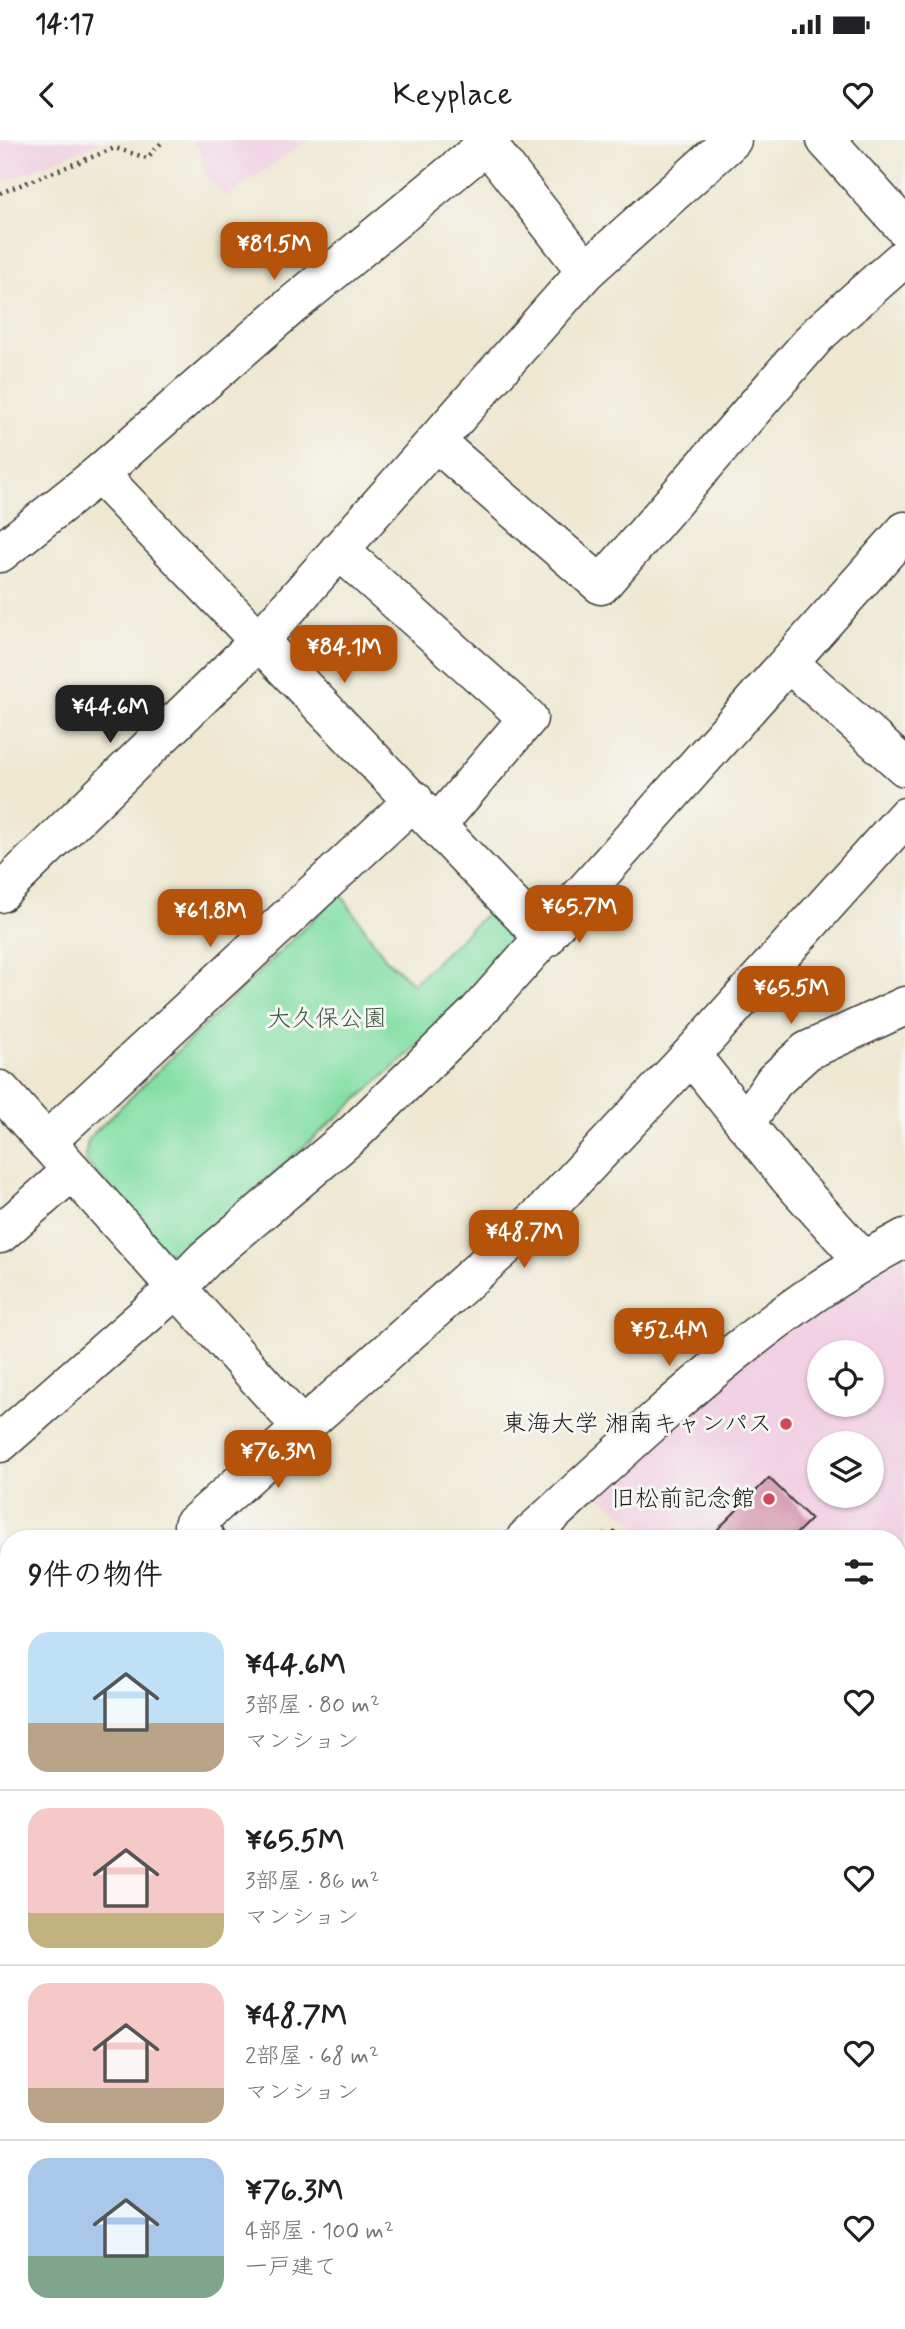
<!DOCTYPE html>
<html lang="ja">
<head>
<meta charset="utf-8">
<style>
  :root { --surface:#fff; --page:#f2f2f2; --text:#202124; --muted:#757577; --line:#e0e0e0; --accent:#b45309 }
  body { margin:0; font-family:Mynerve,"Klee One",sans-serif; background:var(--page); color:var(--text); height:100vh; display:flex; flex-direction:column; font-size:26px; white-space:nowrap }
  * { box-sizing:border-box; margin:0 }
  p { font-size:23px; color:var(--muted) }
  .icon { flex:none; width:38px; height:38px; fill:none; stroke:currentColor; stroke-width:2; stroke-linecap:round; stroke-linejoin:round }
  .map { position:relative; flex:1; overflow:hidden }
  .drawer { position:absolute; left:0px; top:1390px; width:906px; height:800px; display:flex; flex-direction:column; background:var(--surface); border-radius:28px 28px 0 0; box-shadow:0 2px 5px #0004 }
  .drawer>* { flex:none }
  .controls { position:absolute; left:807px; top:1200px; display:grid; gap:14px }
  .controls a { display:grid; place-items:center; width:77px; height:77px; border-radius:50%; background:var(--surface); box-shadow:0 2px 5px #0004; font-size:35px }
  .price { position:absolute; translate:-50% -60px; padding:0 16px; border-radius:14px; background:var(--accent); color:#fff; font-size:23px; line-height:46px; filter:drop-shadow(0 2px 4px #0008) }
  .price::after { content:''; position:absolute; left:50%; top:42px; width:21px; height:16px; margin-left:-10px; background:inherit; clip-path:polygon(0 0,100% 0,50% 100%) }
  .price.active { background:#222; color:#fff }
  ul { padding:0; list-style:none }
  li { display:flex; align-items:center; gap:21px; height:175px; padding:0 28px }
  li+li { border-top:2px solid var(--line) }
  li span { display:grid; place-items:center; flex:none; width:196px; height:140px; border-radius:21px; color:#555 }
  li>.icon { margin-inline-start:auto }
  span .icon { width:84px; height:84px; fill:#fffc; stroke-width:1 }
  li b { font-size:30px }
  h2 { display:flex; justify-content:space-between; align-items:center; height:84px; padding:0 28px; font-size:30px }
  .status { display:flex; justify-content:space-between; align-items:center; height:49px; padding:0 35px; background:var(--surface); direction:ltr }
  .status svg { height:19px; fill:currentColor }
  header { display:flex; justify-content:space-between; align-items:center; height:91px; padding:0 28px; background:var(--surface); font-size:32px; font-weight:600 }
  .map>svg:first-child { display:block }
  .built { fill:#f1d0e3; fill-rule:evenodd }
  .green { fill:#85dfa5; stroke:#507e60; stroke-width:2 }
  .building { fill:#d390ab }
  .lines { fill:none; stroke-linecap:round; stroke-linejoin:round }
  .minor-casing { stroke:#3c3b37; stroke-width:41 }
  .path { stroke:#3c3b37; stroke-width:4.5; stroke-dasharray:2 5; stroke-linecap:butt }
  .minor { stroke:#fff; stroke-width:38 }
  .poi-dot { fill:#d1495b; stroke:#f6f6f2; stroke-width:2.5 }
  .labels { text-anchor:middle; dominant-baseline:central; stroke-width:6; stroke-linejoin:round; paint-order:stroke }
  .park-label { font-size:24px; fill:#3c5645; stroke:#f6f6f2 }
  .poi-label { font-size:24px; fill:#1c1c1c; stroke:#f6f6f2; text-anchor:end }
</style>
</head>
<body>
<div class="status"><b>14:17</b><svg viewBox="0 0 49 12"><path d="M0 12V9h3v3zM5 12V6h3v6zM10 12V3h3v9zM15 12V0h3v12zM26 1h20v11H26zM47 4h2v5h-2z"/></svg></div>
<header><svg class="icon" aria-label="back" viewBox="0 0 24 24"><path d="M15 5l-7 7 7 7"/></svg>Keyplace<svg class="icon" aria-label="heart" viewBox="0 0 24 24"><path d="M12 20l-8-8c-3-5 5-10 8-4 3-6 11-1 8 4z"/></svg></header>
<div class="map">
<svg width="905" height="2189" viewBox="0 0 905 2189">
  <rect width="100%" height="100%" fill="#f6f6f2"/>
  <filter id="ink" filterUnits="userSpaceOnUse"><feTurbulence type="fractalNoise" baseFrequency=".0143" numOctaves="2"/><feDisplacementMap in="SourceGraphic" scale="14" xChannelSelector="R" yChannelSelector="G"/><feConvolveMatrix kernelMatrix="1 2 1 2 8 2 1 2 1" color-interpolation-filters="sRGB"/></filter>
  <filter id="wash" filterUnits="userSpaceOnUse"><feTurbulence type="fractalNoise" baseFrequency=".00686" numOctaves="4" result="noise"/><feDisplacementMap in="SourceGraphic" scale="28" xChannelSelector="R" yChannelSelector="G"/><feGaussianBlur stdDeviation="1.57" result="paint"/><feColorMatrix in="noise" values="0 0 0 0 0 0 0 0 0 0 0 0 0 0 0 0 0 1.4 0 .05"/><feComposite in="paint" operator="in"/></filter>
  <g filter="url(#wash)">
    <rect width="100%" height="100%" fill="#eee8d1"/>
    <g class="built">
      <path d="M 0,0 L 104,0 L 0,44 Z"/>
      <path d="M 191,0 L 309,0 L 226,57 L 206,36 L 199,8 Z"/>
      <path d="M 905,1115 L 905,1470 L 898,1461 L 898,1398 L 649,1398 L 636,1384 L 593,1351 L 727,1229 ZM 819,1213 L 872,1213 L 872,1265 L 819,1265 ZM 819,1304 L 872,1304 L 872,1356 L 819,1356 Z"/>
    </g>
    <g class="green">
      <path d="M 340,753 L 386,819 L 413,844 L 496,764 L 530,799 L 448,879 L 184,1113 L 167,1113 L 85,1021 L 88,999 Z"/>
      <path d="M 704,2180 L 714,2189 L 333,2189 L 326,2181 Z"/>
    </g>
    <g id="blocks">
      <g class="building">
        <path d="M 769,1338 L 811,1379 L 792,1398 L 728,1398 L 718,1389 Z"/>
        <path d="M 615,1391 L 622,1398 L 599,1398 L 604,1393 L 608,1397 Z"/>
        <path d="M 905,1478 L 905,1523 L 898,1518 L 898,1485 Z"/>
        <path d="M 905,1554 L 905,1603 L 898,1609 L 898,1561 Z"/>
        <path d="M 905,1646 L 905,1676 L 898,1667 L 898,1652 Z"/>
        <path d="M 905,1945 L 905,1991 L 898,1984 L 898,1953 Z"/>
        <path d="M 898,2005 L 905,2011 L 905,2070 L 898,2063 Z"/>
        <path d="M 898,2148 L 905,2155 L 905,2174 L 892,2189 L 883,2189 L 874,2180 L 898,2180 Z"/>
        <path d="M 141,2180 L 169,2180 L 177,2189 L 131,2189 Z"/>
        <path d="M 206,2180 L 255,2180 L 245,2189 L 196,2189 Z"/>
        <path d="M 797,2180 L 840,2180 L 843,2183 L 838,2189 L 789,2189 Z"/>
      </g>
    </g>
  </g>
  <g filter="url(#ink)">
    <use href="#blocks" fill-opacity="0" stroke="#3c3b37" stroke-width="2"/>
    <g class="lines">
      <defs>
        <g id="minor">
          <path d="M 826,0 L 905,88"/>
          <path d="M 487,4 L 586,131"/>
          <path d="M 437,303 L 601,445 L 818,194 L 905,117"/>
          <path d="M 99,334 L 545,799"/>
          <path d="M 339,410 L 528,578 L 437,685"/>
          <path d="M 0,413 L 99,334 L 291,166 L 492,0"/>
          <path d="M 789,523 L 905,627"/>
          <path d="M 0,753 L 260,500 L 586,131 L 732,0"/>
          <path d="M 691,915 L 788,1037 L 863,1120"/>
          <path d="M 0,950 L 303,1289"/>
          <path d="M 745,984 L 774,941 L 807,911 L 905,866"/>
          <path d="M 46,1002 L 414,660"/>
          <path d="M 0,1094 L 72,1031"/>
          <path d="M 0,1303 L 178,1147 L 205,1119 L 354,993 L 476,874 L 905,391"/>
          <path d="M 205,1398 L 193,1385 L 542,1074 L 691,915 L 905,677"/>
          <path d="M 526,1398 C 645,1290 761,1174 905,1098"/>
          <path d="M 0,1534 L 9,1545"/>
          <path d="M 898,1703 L 905,1705"/>
          <path d="M 0,1882 L 9,1884"/>
          <path d="M 898,1891 L 905,1898"/>
          <path d="M 898,2110 L 905,2116"/>
          <path d="M 0,2163 L 9,2170"/>
          <path d="M 309,2180 L 316,2189"/>
          <path d="M 728,2180 L 737,2189"/>
          <path d="M 37,2189 L 48,2180"/>
        </g>
      </defs>
      <use href="#minor" class="minor-casing"/>
      <g class="path">
        <path d="M 0,53 L 115,8 L 147,18 L 164,0"/>
        <path d="M 663,2189 L 671,2182 L 694,2184"/>
      </g>
      <use href="#minor" class="minor"/>
    </g>
  </g>
  <g class="poi-dot">
    <circle cx="786" cy="1284" r="7"/>
    <circle cx="769" cy="1359" r="7"/>
  </g>
  <g class="labels">
    <g class="park-label">
      <text x="327" y="879">大久保公園</text>
    </g>
    <g class="poi-label">
      <text x="772" y="1284">東海大学 湘南キャンパス</text>
      <text x="755" y="1359">旧松前記念館</text>
    </g>
  </g>
</svg>
<div class="controls">
<a><svg class="icon" aria-label="locate" viewBox="0 0 24 24"><circle cx="12" cy="12" r="6"/><path d="M12 2v4M12 18v4M2 12h4M18 12h4"/></svg></a>
<a><svg class="icon" aria-label="layers" viewBox="0 0 24 24"><path d="M12 4l9 5-9 5-9-5zM3 14l9 5 9-5"/></svg></a>
</div>
<b class="price" style="left:274px;top:142px">¥81.5M</b>
<b class="price" style="left:344px;top:545px">¥84.1M</b>
<b class="price active" style="left:110px;top:605px">¥44.6M</b>
<b class="price" style="left:579px;top:805px">¥65.7M</b>
<b class="price" style="left:210px;top:809px">¥61.8M</b>
<b class="price" style="left:791px;top:886px">¥65.5M</b>
<b class="price" style="left:524px;top:1130px">¥48.7M</b>
<b class="price" style="left:669px;top:1228px">¥52.4M</b>
<b class="price" style="left:278px;top:1350px">¥76.3M</b>
<section class="drawer">
<h2>9件の物件<svg class="icon" aria-label="filters" viewBox="0 0 24 24"><path d="M4 7h16M4 17h16"/><circle cx="9" cy="7" r="2"/><circle cx="15" cy="17" r="2"/></svg></h2>
<ul>
<li><span style="background:linear-gradient(#bfe0f5 65%,#b9a48a 0)"><svg class="icon" aria-label="home" viewBox="0 0 24 24"><path d="M3 11l9-7 9 7M6 9v11h12V9"/></svg></span><div><b>¥44.6M</b><p>3部屋 · 80 m²</p><p>マンション</p></div><svg class="icon" aria-label="heart" viewBox="0 0 24 24"><path d="M12 20l-8-8c-3-5 5-10 8-4 3-6 11-1 8 4z"/></svg></li>
<li><span style="background:linear-gradient(#f6c9c9 75%,#c2b280 0)"><svg class="icon" aria-label="home" viewBox="0 0 24 24"><path d="M3 11l9-7 9 7M6 9v11h12V9"/></svg></span><div><b>¥65.5M</b><p>3部屋 · 86 m²</p><p>マンション</p></div><svg class="icon" aria-label="heart" viewBox="0 0 24 24"><path d="M12 20l-8-8c-3-5 5-10 8-4 3-6 11-1 8 4z"/></svg></li>
<li><span style="background:linear-gradient(#f6c9c9 75%,#b9a48a 0)"><svg class="icon" aria-label="home" viewBox="0 0 24 24"><path d="M3 11l9-7 9 7M6 9v11h12V9"/></svg></span><div><b>¥48.7M</b><p>2部屋 · 68 m²</p><p>マンション</p></div><svg class="icon" aria-label="heart" viewBox="0 0 24 24"><path d="M12 20l-8-8c-3-5 5-10 8-4 3-6 11-1 8 4z"/></svg></li>
<li><span style="background:linear-gradient(#a9c7e8 70%,#7fa58c 0)"><svg class="icon" aria-label="home" viewBox="0 0 24 24"><path d="M3 11l9-7 9 7M6 9v11h12V9"/></svg></span><div><b>¥76.3M</b><p>4部屋 · 100 m²</p><p>一戸建て</p></div><svg class="icon" aria-label="heart" viewBox="0 0 24 24"><path d="M12 20l-8-8c-3-5 5-10 8-4 3-6 11-1 8 4z"/></svg></li>
</ul>
</section>
</div>
</body>
</html>
